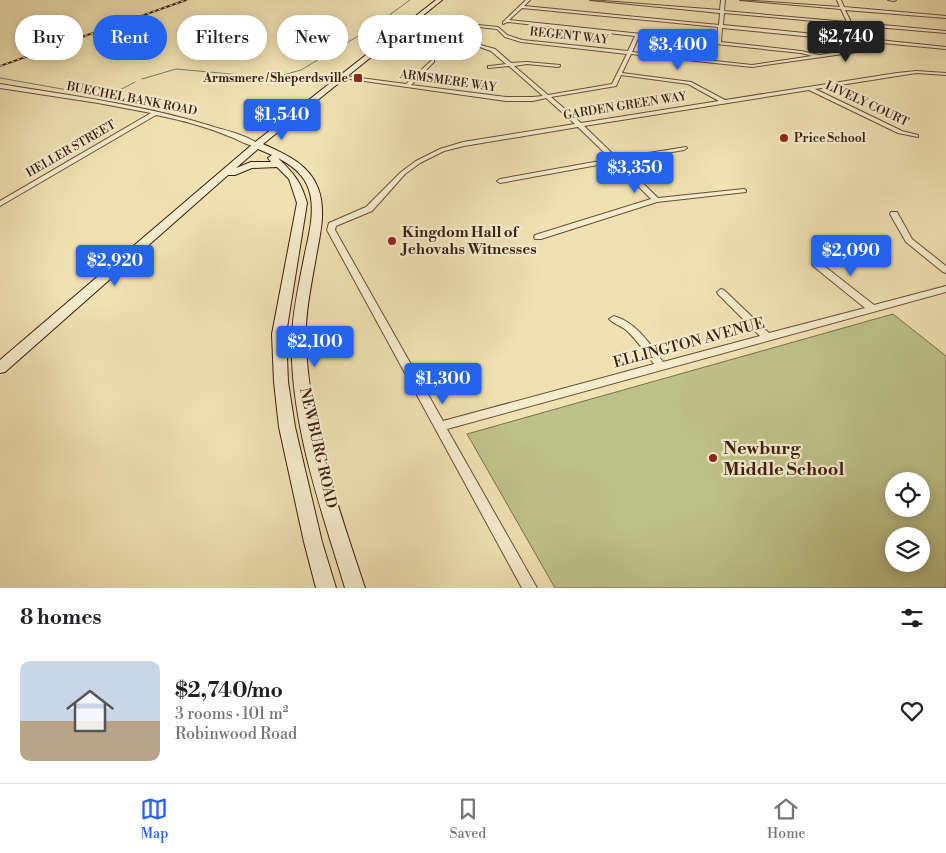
<!DOCTYPE html>
<html lang="en">
<head>
<meta charset="utf-8">
<style>
  :root { --surface:#fff; --page:#f6f6f6; --text:#202124; --muted:#757577; --line:#e0e0e0; --accent:#2563eb }
  body { margin:0; font-family:"Libre Bodoni",serif; background:var(--page); color:var(--text); height:100vh; display:flex; flex-direction:column; font-size:19px; white-space:nowrap }
  * { box-sizing:border-box; margin:0 }
  p { font-size:16px; color:var(--muted) }
  .icon { flex:none; width:28px; height:28px; fill:none; stroke:currentColor; stroke-width:2; stroke-linecap:round; stroke-linejoin:round }
  .map { position:relative; height:588px; overflow:hidden }
  .panel { display:flex; flex-direction:column; background:var(--surface); flex:1 }
  .panel>* { flex:none }
  .hud { position:absolute; left:15px; top:15px; width:500px; height:45px; display:flex; gap:10px }
  .fabs { position:absolute; left:885px; top:472px; display:grid; gap:10px }
  .fabs a { display:grid; place-items:center; width:45px; height:45px; border-radius:50%; background:var(--surface); box-shadow:0 2px 12px #0003; font-size:25px }
  .price { position:absolute; translate:-50% -42px; padding:0 11px; border-radius:5px; background:var(--accent); color:#fff; font-size:16px; line-height:32px; filter:drop-shadow(0 1px 2px #0008) }
  .price::after { content:''; position:absolute; left:50%; top:30px; width:15px; height:11px; margin-left:-8px; background:inherit; clip-path:polygon(0 0,100% 0,50% 100%) }
  .price.on { background:#222; color:#fff }
  ul { padding:0; list-style:none }
  li { display:flex; align-items:center; gap:15px; height:125px; padding:0 20px }
  li+li { border-top:1px solid var(--line) }
  li span { display:grid; place-items:center; flex:none; width:140px; height:100px; border-radius:10px; color:#555 }
  li>.icon { margin-inline-start:auto }
  span .icon { width:60px; height:60px; fill:#fffc; stroke-width:1 }
  li b { font-size:21px }
  h2 { display:flex; justify-content:space-between; align-items:center; height:60px; padding:0 20px; font-size:21px }
  .chip { padding:0 18px; border-radius:22px; background:var(--surface); box-shadow:0 2px 12px #0003; font-size:18px; line-height:45px }
  .chip.on { background:var(--accent); color:#fff }
  .tab-bar { display:flex; justify-content:space-around; align-items:center; height:70px; border-top:1px solid var(--line); background:var(--surface); font-size:14px; color:var(--muted) }
  .tab-bar a { display:grid; justify-items:center; gap:2px }
  .tab-bar .on { color:var(--accent) }
  .map>svg:first-child { display:block }
  .green { fill:#bdc289; stroke:#7c704c; fill-rule:evenodd }
  .lines { fill:none; stroke-linecap:round; stroke-linejoin:round }
  .stream { stroke:#747e6d; stroke-width:1 }
  .minor-casing { stroke:#684f38; stroke-width:2 }
  .secondary-casing { stroke:#3b1e10; stroke-width:2 }
  .minor { fill:#f5eccd; fill-rule:evenodd }
  .secondary { fill:#f5eccd; fill-rule:evenodd }
  .rail-casing { stroke:#3b1e10; stroke-width:2 }
  .rail { stroke:#f5eccd; stroke-width:1; stroke-dasharray:3; stroke-linecap:butt }
  .poi-dot { fill:#8f2418; stroke:#f5eccd; stroke-width:2 }
  .labels { text-anchor:middle; dominant-baseline:central; stroke-width:4.5; stroke-linejoin:round; paint-order:stroke }
  .far-street-label { font-size:12px; fill:#3b1e10; stroke:#f5eccd }
  .far-poi-label { font-size:12px; font-weight:bold; fill:#3b1e10; stroke:#f5eccd; text-anchor:end }
  .poi-label { font-size:15px; font-weight:bold; fill:#3b1e10; stroke:#f5eccd; text-anchor:start }
  .street-label { font-size:15px; fill:#3b1e10; stroke:#f5eccd }
  .near-poi-label { font-size:18px; font-weight:bold; fill:#3b1e10; stroke:#f5eccd; text-anchor:start }
</style>
</head>
<body>
<div class="map">
<svg width="946" height="588" viewBox="0 0 946 588">
  <rect width="100%" height="100%" fill="#f0e1b2"/>
  <filter id="stains"><feTurbulence type="fractalNoise" baseFrequency=".004" numOctaves="4"/><feColorMatrix values="0 0 0 0 .2 0 0 0 0 .09 0 0 0 0 .02 0 0 0 .5 -.17"/></filter>
  <radialGradient id="worn" r=".72"><stop offset=".6" stop-color="#630" stop-opacity="0"/><stop offset="1" stop-color="#630" stop-opacity=".3"/></radialGradient>
  <path class="green" d="M 893,314 L 946,356 L 946,588 L 555,588 L 467,434 ZM 894,481 L 921,481 L 921,509 L 894,509 ZM 894,536 L 921,536 L 921,564 L 894,564 Z"/>
  <g class="lines">
    <g class="stream">
      <path d="M 257,77 L 276,77 L 301,70 L 370,29 L 410,0"/>
      <path d="M 0,78 L 96,95 L 118,91 L 135,82"/>
      <path d="M 142,79 L 176,69 L 242,75"/>
    </g>
    <defs>
      <g id="minor">
        <path d="M 526,0 L 530,0 L 524,6 L 719,25 L 720,13 L 590,0 L 720,10 L 721,0 L 725,0 L 724,11 L 847,22 L 841,9 L 740,0 L 840,7 L 837,0 L 841,0 L 844,7 L 946,16 L 946,18 L 845,10 L 851,22 L 946,31 L 946,33 L 852,25 L 859,38 L 946,47 L 946,49 L 860,41 L 864,51 L 752,67 L 631,54 L 622,73 L 691,82 L 725,100 L 897,73 L 916,71 L 946,73 L 946,75 L 916,73 L 815,89 L 902,131 L 918,135 L 918,137 L 898,133 L 809,90 L 584,126 L 617,158 L 686,147 L 687,148 L 684,150 L 620,161 L 658,198 L 744,189 L 746,190 L 746,192 L 657,202 L 541,239 L 535,239 L 534,237 L 535,235 L 651,199 L 614,162 L 500,183 L 497,181 L 500,179 L 611,159 L 578,127 L 464,146 L 444,151 L 420,163 L 405,174 L 372,211 L 336,226 L 335,230 L 443,421 L 654,364 C 645,352 637,340 626,330 C 621,326 614,324 609,319 L 614,316 C 637,323 650,344 663,362 L 760,336 L 718,294 L 717,292 L 721,289 L 724,290 L 769,333 L 865,308 L 813,266 L 812,264 L 813,262 L 819,262 L 874,305 L 946,286 L 946,292 L 447,429 L 537,588 L 522,588 L 327,230 L 329,223 L 366,207 L 401,172 L 416,161 L 440,149 L 463,142 L 575,124 L 546,98 L 533,101 L 506,101 L 343,78 L 343,77 L 345,76 L 406,84 L 432,60 L 434,60 L 434,62 L 411,85 L 506,97 L 533,97 L 543,96 L 509,66 L 488,68 L 488,66 L 490,66 L 506,64 L 491,51 L 477,46 L 396,37 L 395,35 L 477,44 L 495,49 L 511,63 L 527,62 L 560,65 L 560,66 L 558,67 L 527,64 L 514,66 L 548,95 L 612,84 L 627,54 L 521,42 L 505,37 L 497,29 L 413,20 L 415,19 L 498,27 L 507,35 L 522,40 L 628,51 L 635,36 L 507,22 L 503,24 L 503,22 ZM 522,8 L 718,27 L 717,42 L 509,20 ZM 724,13 L 848,24 L 854,38 L 723,25 ZM 722,28 L 856,41 L 859,49 L 819,55 L 801,51 L 721,42 ZM 639,36 L 801,53 L 812,56 L 752,65 L 632,52 ZM 621,75 L 688,84 L 719,101 L 581,123 L 551,97 L 616,86 Z"/>
        <path d="M 888,0 L 896,0 L 894,1 Z"/>
        <path d="M 0,84 C 72,96 145,105 214,127 C 229,131 248,136 260,145 C 253,149 239,140 231,137 C 207,127 182,120 156,115 L 0,206 L 0,201 L 151,113 L 98,103 L 0,88 Z"/>
        <path d="M 891,212 L 897,212 L 912,239 L 946,266 L 946,273 L 943,272 L 906,242 L 890,214 Z"/>
      </g>
      <path id="secondary" d="M 436,0 L 442,0 L 263,144 C 285,154 309,164 318,188 C 327,212 319,238 315,263 C 310,291 304,320 306,349 C 311,431 339,510 365,588 L 345,588 C 321,508 289,421 292,336 C 293,310 299,284 304,258 C 308,238 314,218 311,198 C 308,178 295,167 278,158 C 293,173 301,181 307,203 L 286,334 L 288,382 L 295,427 L 322,542 L 336,588 L 316,588 L 304,542 L 279,427 L 274,382 L 272,334 L 297,203 L 289,179 L 277,167 L 252,168 L 235,175 L 228,175 L 5,372 L 0,373 L 0,360 L 254,143 ZM 258,149 L 272,155 L 268,158 L 271,162 L 251,162 L 236,168 Z"/>
    </defs>
    <use href="#minor" class="minor-casing"/>
    <use href="#secondary" class="secondary-casing"/>
    <use href="#minor" class="minor"/>
    <use href="#secondary" class="secondary"/>
    <defs>
      <path id="rail" d="M 0,66 L 186,0"/>
    </defs>
    <use href="#rail" class="rail-casing"/>
    <use href="#rail" class="rail"/>
  </g>
  <g class="poi-dot">
    <rect x="353" y="73" width="10" height="10" rx="2.5"/>
    <circle cx="784" cy="138" r="5"/>
    <circle cx="392" cy="241" r="5"/>
    <circle cx="713" cy="458" r="5"/>
  </g>
  <g class="labels">
    <g class="far-street-label">
      <text transform="translate(569 36) rotate(6)">REGENT WAY</text>
      <text transform="translate(448 81) rotate(8)">ARMSMERE WAY</text>
      <text transform="translate(132 99) rotate(11)">BUECHEL BANK ROAD</text>
      <text transform="translate(867 104) rotate(25)">LIVELY COURT</text>
      <text transform="translate(625 106) rotate(-9)">GARDEN GREEN WAY</text>
      <text transform="translate(71 149) rotate(-30)">HELLER STREET</text>
    </g>
    <g class="far-poi-label">
      <text x="348" y="78">Armsmere / Sheperdsville</text>
      <text x="794" y="138" text-anchor="start">Price School</text>
    </g>
    <g class="poi-label">
      <text x="402" y="232">Kingdom Hall of<tspan x="402" dy="17">Jehovahs Witnesses</tspan></text>
    </g>
    <g class="street-label">
      <text transform="translate(689 343) rotate(-15)">ELLINGTON AVENUE</text>
      <text transform="translate(318 448) rotate(77)">NEWBURG ROAD</text>
    </g>
    <g class="near-poi-label">
      <text x="723" y="448">Newburg<tspan x="723" dy="21">Middle School</tspan></text>
    </g>
  </g>
  <rect width="100%" height="100%" filter="url(#stains)"/>
  <rect width="100%" height="100%" fill="url(#worn)"/>
</svg>
<div class="fabs">
<a><svg class="icon" aria-label="locate" viewBox="0 0 24 24"><circle cx="12" cy="12" r="6"/><path d="M12 2v4M12 18v4M2 12h4M18 12h4"/></svg></a>
<a><svg class="icon" aria-label="layers" viewBox="0 0 24 24"><path d="M12 4l9 5-9 5-9-5zM3 14l9 5 9-5"/></svg></a>
</div>
<b class="price on" style="left:846px;top:63px">$2,740</b>
<b class="price" style="left:678px;top:71px">$3,400</b>
<b class="price" style="left:282px;top:141px">$1,540</b>
<b class="price" style="left:635px;top:194px">$3,350</b>
<b class="price" style="left:851px;top:277px">$2,090</b>
<b class="price" style="left:115px;top:287px">$2,920</b>
<b class="price" style="left:315px;top:368px">$2,100</b>
<b class="price" style="left:443px;top:405px">$1,300</b>
<div class="hud">
<a class="chip">Buy</a>
<a class="chip on">Rent</a>
<a class="chip">Filters</a>
<a class="chip">New</a>
<a class="chip">Apartment</a>
</div>
</div>
<section class="panel">
<h2>8 homes<svg class="icon" aria-label="filters" viewBox="0 0 24 24"><path d="M4 7h16M4 17h16"/><circle cx="9" cy="7" r="2"/><circle cx="15" cy="17" r="2"/></svg></h2>
<ul>
<li><span style="background:linear-gradient(#c9d6e8 60%,#b9a48a 0)"><svg class="icon" aria-label="home" viewBox="0 0 24 24"><path d="M3 11l9-7 9 7M6 9v11h12V9"/></svg></span><div><b>$2,740/mo</b><p>3 rooms · 101 m²</p><p>Robinwood Road</p></div><svg class="icon" aria-label="heart" viewBox="0 0 24 24"><path d="M12 20l-8-8c-3-5 5-10 8-4 3-6 11-1 8 4z"/></svg></li>
</ul>
</section>
<nav class="tab-bar">
<a class="on"><svg class="icon" aria-label="map" viewBox="0 0 24 24"><path d="M3 6l6-2 6 2 6-2v14l-6 2-6-2-6 2zM9 4v14M15 6v14"/></svg>Map</a>
<a><svg class="icon" aria-label="saved" viewBox="0 0 24 24"><path d="M7 4h10v16l-5-4-5 4z"/></svg>Saved</a>
<a><svg class="icon" aria-label="home" viewBox="0 0 24 24"><path d="M3 11l9-7 9 7M6 9v11h12V9"/></svg>Home</a>
</nav>
</body>
</html>
